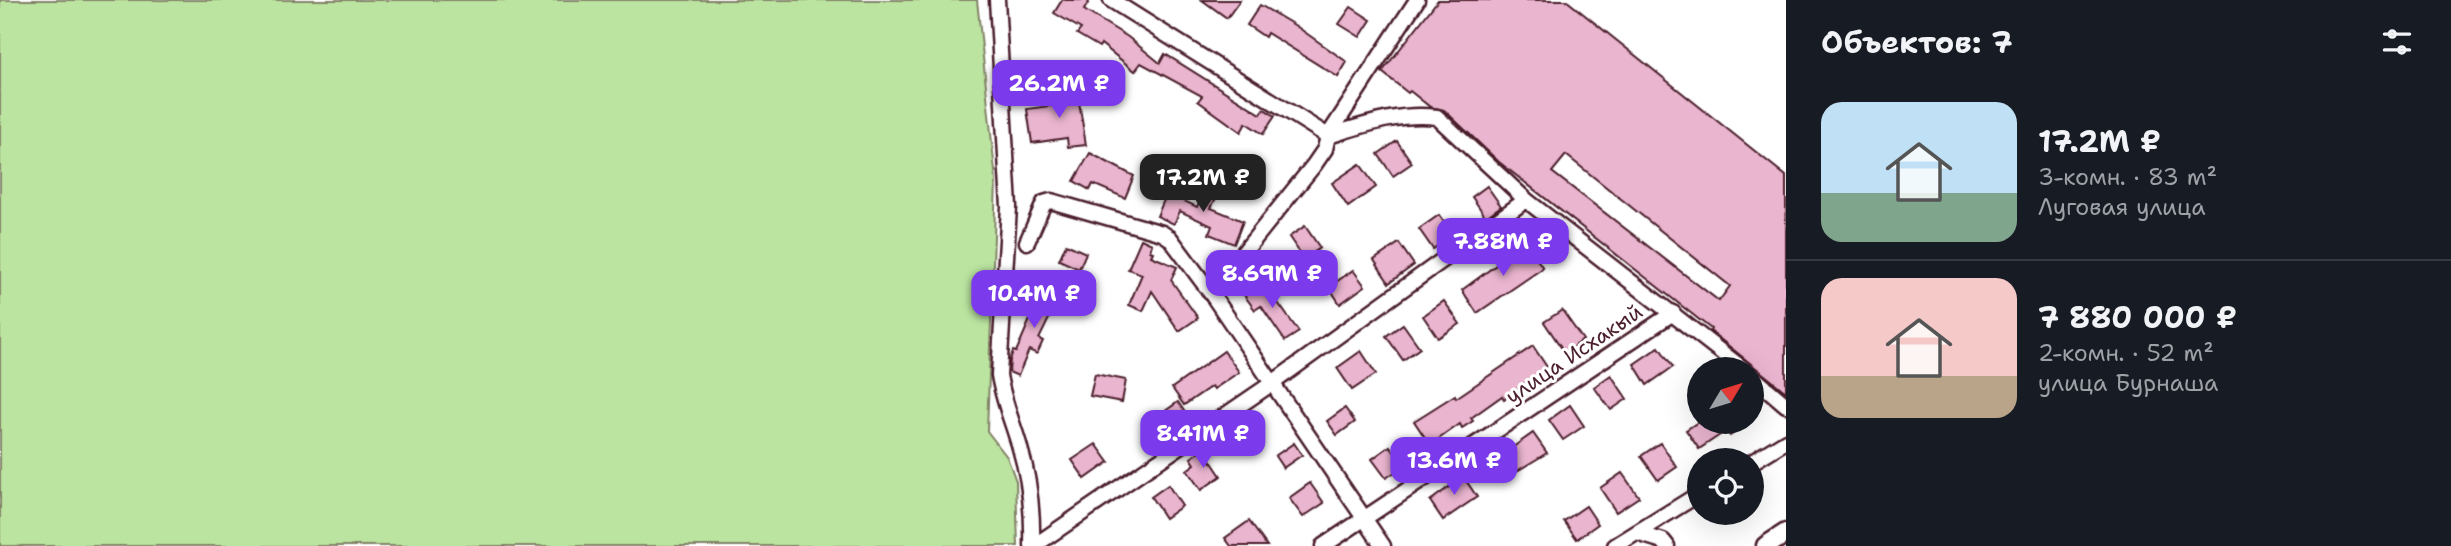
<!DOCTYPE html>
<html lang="ru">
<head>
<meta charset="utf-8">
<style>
  :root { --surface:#171b24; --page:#242831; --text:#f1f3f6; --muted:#9ea1a6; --line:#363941; --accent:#7c3aed }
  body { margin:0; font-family:"Shantell Sans",sans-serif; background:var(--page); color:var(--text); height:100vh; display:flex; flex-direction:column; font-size:26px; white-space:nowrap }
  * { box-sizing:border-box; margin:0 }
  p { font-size:23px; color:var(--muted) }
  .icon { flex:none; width:38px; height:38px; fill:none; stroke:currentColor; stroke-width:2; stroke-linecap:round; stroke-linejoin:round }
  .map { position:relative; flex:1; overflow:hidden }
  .sheet { display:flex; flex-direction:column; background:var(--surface); width:665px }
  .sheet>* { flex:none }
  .needle { width:46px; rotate:52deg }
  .tools { position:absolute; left:1687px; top:357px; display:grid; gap:14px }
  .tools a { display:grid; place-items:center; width:77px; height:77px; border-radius:50%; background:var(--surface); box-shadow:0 7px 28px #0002; font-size:35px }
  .price { position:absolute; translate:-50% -60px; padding:0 16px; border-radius:14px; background:var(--accent); color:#fff; font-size:23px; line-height:46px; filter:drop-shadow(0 2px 4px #0008) }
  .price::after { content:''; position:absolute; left:50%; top:42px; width:21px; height:16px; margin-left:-10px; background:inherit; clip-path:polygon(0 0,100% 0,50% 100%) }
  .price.on { background:#222; color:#fff }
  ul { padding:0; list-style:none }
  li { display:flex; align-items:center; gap:21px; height:175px; padding:0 35px }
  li+li { border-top:2px solid var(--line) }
  li span { display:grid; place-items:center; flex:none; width:196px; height:140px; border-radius:21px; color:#555 }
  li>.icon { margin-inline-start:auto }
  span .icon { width:84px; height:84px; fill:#fffc; stroke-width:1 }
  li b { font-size:30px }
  h2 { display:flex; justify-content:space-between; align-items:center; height:84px; padding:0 35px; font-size:30px }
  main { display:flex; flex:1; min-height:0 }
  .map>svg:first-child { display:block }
  .green { fill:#bbe4a0; stroke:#828266; stroke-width:2 }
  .building { fill:#eab5cf; stroke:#4a1f2b; stroke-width:2; fill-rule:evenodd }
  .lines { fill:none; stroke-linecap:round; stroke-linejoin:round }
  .minor-casing { stroke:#4a1f2b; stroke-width:19 }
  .tertiary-casing { stroke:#4a1f2b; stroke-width:23 }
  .minor { stroke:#fff; stroke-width:14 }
  .tertiary { stroke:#fff; stroke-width:18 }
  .labels { text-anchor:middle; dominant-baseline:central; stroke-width:6; stroke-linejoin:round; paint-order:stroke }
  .street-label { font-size:21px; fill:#4a1f2b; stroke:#fff }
</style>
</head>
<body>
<main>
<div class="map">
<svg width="1786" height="546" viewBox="0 0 1786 546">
  <rect width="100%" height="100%" fill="#fff"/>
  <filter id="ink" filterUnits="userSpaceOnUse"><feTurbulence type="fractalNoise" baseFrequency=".0143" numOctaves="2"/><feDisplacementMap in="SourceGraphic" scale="14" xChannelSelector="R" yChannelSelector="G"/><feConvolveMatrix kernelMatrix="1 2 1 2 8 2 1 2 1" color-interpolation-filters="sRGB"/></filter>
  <g filter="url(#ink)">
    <path class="green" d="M 0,0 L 977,0 L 996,181 L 987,431 L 1007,457 L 1016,481 L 1018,546 L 0,546 Z"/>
    <g class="building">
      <path d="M 1062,0 L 1090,0 L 1084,10 L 1128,37 L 1160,63 L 1165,54 L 1261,114 L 1264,109 L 1275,116 L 1263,134 L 1246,123 L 1241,132 L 1198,101 L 1202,96 L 1141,63 L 1135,71 L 1101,44 L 1099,47 L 1077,34 L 1081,29 L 1054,13 Z"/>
      <path d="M 1202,0 L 1240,0 L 1227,18 Z"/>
      <path d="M 1438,0 L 1566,0 L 1786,176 L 1786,392 L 1710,331 L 1711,329 L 1499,162 L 1444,110 L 1430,107 L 1410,91 L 1408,93 L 1382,72 ZM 1566,155 L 1730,286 L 1719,301 L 1552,172 Z"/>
      <path d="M 1260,5 L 1296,26 L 1347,62 L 1338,77 L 1267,33 L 1265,37 L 1247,25 Z"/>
      <path d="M 1351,7 L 1371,20 L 1360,37 L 1339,24 Z"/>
      <path d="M 1076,83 L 1086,145 L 1068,147 L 1067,138 L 1032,143 L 1027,109 L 1064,104 L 1061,85 Z"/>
      <path d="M 1397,141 L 1412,163 L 1393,176 L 1378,154 Z"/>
      <path d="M 1090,153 L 1134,176 L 1125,198 L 1093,184 L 1090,190 L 1074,181 Z"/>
      <path d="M 1360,164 L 1376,187 L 1348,207 L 1332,183 Z"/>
      <path d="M 1208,182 L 1221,188 L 1211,208 L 1243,221 L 1234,244 L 1209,234 L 1212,226 L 1180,211 L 1174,224 L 1157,216 L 1167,193 L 1197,207 Z"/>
      <path d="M 1487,186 L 1501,206 L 1486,217 L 1472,197 Z"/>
      <path d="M 1439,215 L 1453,235 L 1433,249 L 1419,229 Z"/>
      <path d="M 1305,226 L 1320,248 L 1304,259 L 1289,237 Z"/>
      <path d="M 1141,239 L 1152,244 L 1150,251 L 1153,252 L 1151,256 L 1177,267 L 1171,280 L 1198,318 L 1179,331 L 1152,291 L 1143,311 L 1129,305 L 1142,274 L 1128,269 Z"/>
      <path d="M 1399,243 L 1414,265 L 1389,283 L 1374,260 Z"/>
      <path d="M 1526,243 L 1543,268 L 1477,313 L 1462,290 Z"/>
      <path d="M 1066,244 L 1086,253 L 1079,269 L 1059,260 Z"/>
      <path d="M 1353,270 L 1365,286 L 1340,304 L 1329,287 Z"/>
      <path d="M 1263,282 L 1299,332 L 1285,341 L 1261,306 L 1255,310 L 1244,295 Z"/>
      <path d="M 1044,287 L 1061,294 L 1039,339 L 1043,341 L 1037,354 L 1029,350 L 1018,376 L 1009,372 L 1010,360 L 1013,351 L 1016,352 Z"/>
      <path d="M 1444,301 L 1460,324 L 1438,338 L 1423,316 Z"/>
      <path d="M 1562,310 L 1583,340 L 1565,353 L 1544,322 Z"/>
      <path d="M 1403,324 L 1420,348 L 1403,360 L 1386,336 Z"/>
      <path d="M 1533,346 L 1547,367 L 1504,399 L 1502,396 L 1471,418 L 1473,421 L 1462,428 L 1460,424 L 1430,445 L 1414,421 L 1455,395 L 1456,398 Z"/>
      <path d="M 1659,347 L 1673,367 L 1647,385 L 1634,364 Z"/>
      <path d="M 1224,351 L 1239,372 L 1214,389 L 1212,386 L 1184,405 L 1172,388 Z"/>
      <path d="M 1361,351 L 1376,374 L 1352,390 L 1337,368 Z"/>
      <path d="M 1095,374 L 1126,380 L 1122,402 L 1090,396 Z"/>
      <path d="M 1611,375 L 1627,399 L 1611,410 L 1594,387 Z"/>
      <path d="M 1178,402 L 1190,420 L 1174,432 L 1161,414 Z"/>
      <path d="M 1570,405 L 1584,426 L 1563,440 L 1549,420 Z"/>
      <path d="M 1345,408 L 1355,422 L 1337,435 L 1327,421 Z"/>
      <path d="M 1698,422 L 1750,422 L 1730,436 L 1726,431 L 1699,449 L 1686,430 Z"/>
      <path d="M 1533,433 L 1547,453 L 1507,477 L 1492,455 L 1504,448 L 1506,452 Z"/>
      <path d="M 1294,443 L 1302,455 L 1283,468 L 1275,456 Z"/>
      <path d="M 1660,443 L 1677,467 L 1658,480 L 1641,456 Z"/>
      <path d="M 1096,444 L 1109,462 L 1085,479 L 1072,460 Z"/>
      <path d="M 1390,446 L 1404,466 L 1386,478 L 1372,459 Z"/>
      <path d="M 1203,449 L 1221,476 L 1201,490 L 1187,470 L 1195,464 L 1191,458 Z"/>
      <path d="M 1461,473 L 1477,497 L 1443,520 L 1430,501 L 1453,484 L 1451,480 Z"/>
      <path d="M 1622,473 L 1639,497 L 1616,512 L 1600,488 Z"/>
      <path d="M 1310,483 L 1324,503 L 1303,517 L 1289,498 Z"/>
      <path d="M 1168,485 L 1182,506 L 1165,518 L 1151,497 Z"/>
      <path d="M 1586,506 L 1598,524 L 1577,539 L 1564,521 Z"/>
      <path d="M 1249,521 L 1267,546 L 1231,546 L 1225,538 Z"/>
    </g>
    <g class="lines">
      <defs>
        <g id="minor">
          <path d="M 997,0 L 1009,207 L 999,375 C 1003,401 1013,423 1020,448 C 1030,481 1033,512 1032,546"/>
          <path d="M 1111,0 L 1328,136 L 1325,149 L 1314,165 L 1211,293"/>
          <path d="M 1417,0 L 1328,136 C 1364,125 1399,112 1437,117 L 1526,200 L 1743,369"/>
          <path d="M 1027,242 L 1044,203 L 1051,201 L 1162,233 L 1170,238 L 1211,293 L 1383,546"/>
          <path d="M 1752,376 L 1786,405"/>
          <path d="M 1752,462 L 1786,441"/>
          <path d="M 1637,533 L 1663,541 L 1667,546"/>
          <path d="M 1034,546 L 1271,384 L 1526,200"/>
          <path d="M 1323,546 L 1673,313"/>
          <path d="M 1615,546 L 1699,494"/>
        </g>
        <path id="tertiary" d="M 1766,546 L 1786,533"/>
      </defs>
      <use href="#minor" class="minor-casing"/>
      <use href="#tertiary" class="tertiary-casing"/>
      <use href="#minor" class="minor"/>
      <use href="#tertiary" class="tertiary"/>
    </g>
  </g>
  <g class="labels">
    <g class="street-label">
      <text transform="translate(1574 354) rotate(-34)">улица Исхакый</text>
    </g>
  </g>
</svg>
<div class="tools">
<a><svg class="needle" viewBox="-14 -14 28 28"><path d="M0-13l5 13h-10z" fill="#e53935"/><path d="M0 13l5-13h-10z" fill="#9ea1a6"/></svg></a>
<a><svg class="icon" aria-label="locate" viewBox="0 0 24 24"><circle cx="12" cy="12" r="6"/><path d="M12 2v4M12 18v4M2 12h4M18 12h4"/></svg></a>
</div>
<b class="price" style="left:1059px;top:120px">26.2M ₽</b>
<b class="price on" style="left:1203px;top:214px">17.2M ₽</b>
<b class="price" style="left:1503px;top:278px">7.88M ₽</b>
<b class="price" style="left:1272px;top:310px">8.69M ₽</b>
<b class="price" style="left:1034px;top:330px">10.4M ₽</b>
<b class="price" style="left:1203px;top:470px">8.41M ₽</b>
<b class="price" style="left:1454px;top:497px">13.6M ₽</b>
</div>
<section class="sheet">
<h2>Объектов: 7<svg class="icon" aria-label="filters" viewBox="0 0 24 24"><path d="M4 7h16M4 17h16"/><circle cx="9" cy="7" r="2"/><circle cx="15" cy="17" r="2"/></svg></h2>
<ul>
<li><span style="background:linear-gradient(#bfe0f5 65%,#7fa58c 0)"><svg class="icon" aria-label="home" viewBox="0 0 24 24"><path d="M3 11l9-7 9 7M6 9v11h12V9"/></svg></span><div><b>17.2M ₽</b><p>3-комн. · 83 m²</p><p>Луговая улица</p></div></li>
<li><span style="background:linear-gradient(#f6c9c9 70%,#b9a48a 0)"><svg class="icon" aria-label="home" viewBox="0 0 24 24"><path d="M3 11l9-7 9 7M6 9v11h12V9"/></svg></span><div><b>7 880 000 ₽</b><p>2-комн. · 52 m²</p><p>улица Бурнаша</p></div></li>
</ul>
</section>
</main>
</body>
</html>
